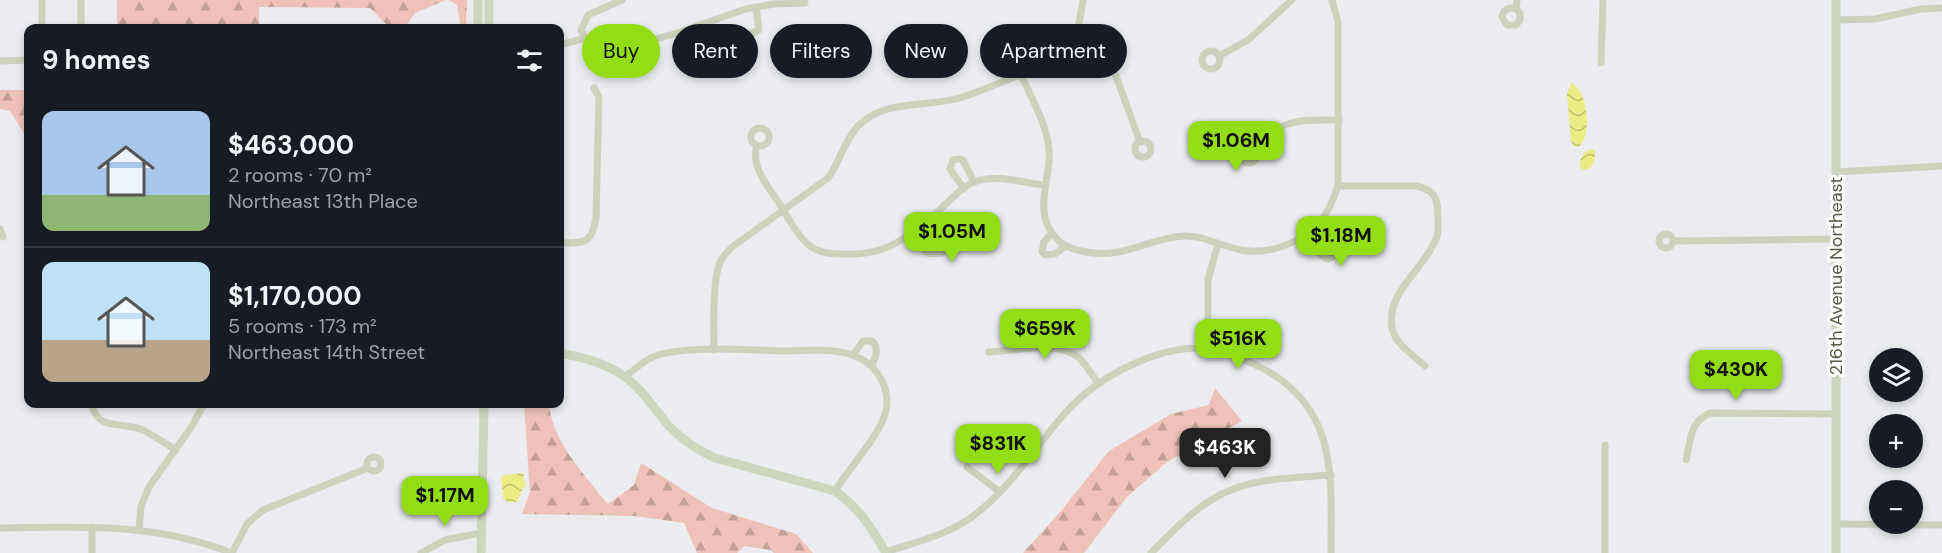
<!DOCTYPE html>
<html lang="en">
<head>
<meta charset="utf-8">
<style>
  :root { --surface:#171b24; --page:#20242c; --text:#f1f3f6; --muted:#9ea1a6; --line:#363941; --accent:#93dd17 }
  body { margin:0; font-family:"DM Sans",sans-serif; background:var(--page); color:var(--text); height:100vh; display:flex; flex-direction:column; font-size:22px; white-space:nowrap }
  * { box-sizing:border-box; margin:0 }
  p { font-size:20px; color:var(--muted) }
  .icon { flex:none; width:33px; height:33px; fill:none; stroke:currentColor; stroke-width:2; stroke-linecap:round; stroke-linejoin:round }
  .map { position:relative; flex:1; overflow:hidden }
  .drawer { position:absolute; left:24px; top:24px; width:540px; height:384px; display:flex; flex-direction:column; background:var(--surface); border-radius:12px; box-shadow:0 3px 9px #0003 }
  .drawer>* { flex:none }
  .banner { position:absolute; left:582px; top:24px; width:570px; height:54px; display:flex; gap:12px }
  .tools { position:absolute; left:1869px; top:348px; display:grid; gap:12px }
  .tools a { display:grid; place-items:center; width:54px; height:54px; border-radius:50%; background:var(--surface); box-shadow:0 3px 9px #0003; font-size:30px }
  .price { position:absolute; translate:-50% -51px; padding:0 14px; border-radius:12px; background:var(--accent); color:#111; font-size:20px; line-height:39px; filter:drop-shadow(0 2px 3px #0008) }
  .price::after { content:''; position:absolute; left:50%; top:36px; width:18px; height:14px; margin-left:-9px; background:inherit; clip-path:polygon(0 0,100% 0,50% 100%) }
  .price.current { background:#222; color:#fff }
  ul { padding:0; list-style:none }
  li { display:flex; align-items:center; gap:18px; height:150px; padding:0 18px }
  li+li { border-top:2px solid var(--line) }
  li span { display:grid; place-items:center; flex:none; width:168px; height:120px; border-radius:12px; color:#555 }
  li>.icon { margin-inline-start:auto }
  span .icon { width:72px; height:72px; fill:#fffc; stroke-width:1 }
  li b { font-size:26px }
  h2 { display:flex; justify-content:space-between; align-items:center; height:72px; padding:0 18px; font-size:26px }
  .chip { padding:0 21px; border-radius:27px; background:var(--surface); box-shadow:0 3px 9px #0003; font-size:21px; line-height:54px }
  .chip.current { background:var(--accent); color:#111 }
  .map>svg:first-child { display:block }
  .forest { fill:url(#forest-firs) }
  .water { fill:url(#water-waves) }
  .lines { fill:none; stroke-linecap:round; stroke-linejoin:round }
  .street { stroke:#ccd2be; stroke-width:7 }
  .secondary { stroke:#ced6bd; stroke-width:9 }
  .labels { text-anchor:middle; dominant-baseline:central; stroke-width:6; stroke-linejoin:round; paint-order:stroke }
  .street-label { font-size:18px; fill:#535944; stroke:#fff }
</style>
</head>
<body>
<div class="map">
<svg width="1942" height="553" viewBox="0 0 1942 553">
  <defs>
    <pattern id="forest-firs" width="22" height="20" patternUnits="userSpaceOnUse" patternTransform="scale(1.5)"><rect width="22" height="20" fill="#eec2b8"/><path d="M5 1l3.5 6h-7zM16 11l3.5 6h-7z" fill="#c3a197"/></pattern>
    <pattern id="water-waves" width="16" height="10" patternUnits="userSpaceOnUse" patternTransform="scale(1.5)"><rect width="16" height="10" fill="#eaec84"/><path d="M0 5q4-4 8 0t8 0" fill="none" stroke="#c0c26e"/></pattern>
  </defs>
  <rect width="100%" height="100%" fill="#ebecef"/>
  <g class="forest">
    <path d="M 117,0 L 446,0 L 415,13 L 404,28 L 390,28 L 370,8 L 259,7 L 259,28 L 117,28 Z"/>
    <path d="M 449,0 L 467,0 L 466,28 L 461,28 L 457,5 Z"/>
    <path d="M 0,90 L 28,90 L 28,140 L 10,111 L 0,109 Z"/>
    <path d="M 1215,388 L 1242,421 L 1167,462 L 1127,497 L 1084,553 L 1023,553 L 1061,511 L 1109,451 L 1171,414 L 1209,405 Z"/>
    <path d="M 524,404 L 549,404 C 552,441 585,476 608,504 L 634,485 L 641,463 L 712,508 L 796,534 L 813,553 L 774,553 L 771,550 L 744,546 L 737,553 L 697,553 L 684,523 L 635,516 L 522,514 L 530,492 Z"/>
  </g>
  <g class="water">
    <path d="M 1571,83 C 1574,85 1580,89 1581,93 C 1588,105 1591,139 1578,147 L 1574,147 L 1571,141 L 1567,94 Z"/>
    <path d="M 1590,149 L 1595,150 C 1595,159 1595,166 1586,170 L 1581,169 C 1578,161 1582,153 1590,149 Z"/>
    <path d="M 523,473 L 526,486 L 523,488 L 517,502 L 507,502 L 503,498 L 501,476 Z"/>
  </g>
  <g class="lines">
    <g class="street">
      <path d="M 81,0 L 81,28"/>
      <path d="M 622,0 L 588,15 L 581,30 L 586,38 L 594,41 L 638,44 L 674,34 L 746,9 L 774,4 L 805,3"/>
      <path d="M 1516,9 C 1509,6 1503,10 1502,17 L 1507,25 L 1516,25 L 1520,20 L 1520,13 L 1516,9 L 1517,0"/>
      <path d="M 1836,20 L 1875,19 L 1921,9 L 1942,8"/>
      <path d="M 42,28 L 42,0"/>
      <path d="M 1075,40 C 1093,50 1106,58 1116,76 L 1140,142"/>
      <path d="M 560,45 L 586,38"/>
      <circle cx="1211" cy="60" r="9"/>
      <path d="M 697,56 L 759,30 L 756,7"/>
      <path d="M 1219,56 L 1248,40 L 1292,0"/>
      <path d="M 0,61 L 28,60"/>
      <path d="M 1601,63 L 1603,0"/>
      <path d="M 1021,74 C 1030,96 1044,119 1048,142 C 1055,174 1029,211 1057,239 C 1063,246 1072,249 1081,251 C 1123,261 1147,238 1184,236 C 1203,235 1223,247 1241,250 C 1269,255 1302,243 1320,222 C 1329,212 1334,198 1338,186 L 1338,22 L 1332,0"/>
      <circle cx="760" cy="137" r="9"/>
      <circle cx="1143" cy="149" r="8"/>
      <circle cx="1249" cy="154" r="9"/>
      <path d="M 757,145 C 750,167 769,188 781,206 C 789,219 798,237 810,246 C 819,253 831,254 841,254 C 884,256 902,242 934,215 C 947,204 961,186 977,181 C 997,174 1023,183 1044,185"/>
      <path d="M 1254,147 C 1284,118 1299,120 1339,120"/>
      <path d="M 1836,172 L 1942,166"/>
      <path d="M 1338,186 L 1417,186 C 1438,191 1438,202 1438,221 C 1438,227 1439,233 1436,239 C 1424,270 1386,291 1392,328 C 1395,344 1414,356 1425,366"/>
      <path d="M 964,189 L 950,169 L 953,160 L 958,159 L 963,160 L 974,182"/>
      <path d="M 0,229 L 3,237"/>
      <path d="M 1052,233 L 1044,242 L 1042,252 L 1045,255 L 1055,254 L 1066,246"/>
      <circle cx="1666" cy="241" r="7"/>
      <path d="M 910,234 L 927,253 C 965,258 944,232 932,216"/>
      <path d="M 1304,235 L 1322,256 L 1328,259 L 1333,257 C 1339,245 1324,235 1316,226"/>
      <path d="M 1673,241 L 1836,239"/>
      <path d="M 560,243 C 585,243 592,244 596,217 L 599,97 L 594,88"/>
      <path d="M 1208,349 L 1208,280 L 1218,244"/>
      <path d="M 714,350 C 714,326 712,283 720,262 C 723,256 727,252 732,247 L 828,178 C 840,162 844,141 858,126 C 885,98 929,108 963,97 C 995,86 1026,72 1057,59 C 1078,43 1079,24 1083,0"/>
      <path d="M 989,352 C 1015,351 1057,340 1078,357 C 1086,364 1092,375 1098,383"/>
      <path d="M 853,355 L 863,341 L 872,341 C 880,349 875,357 872,366"/>
      <path d="M 625,377 C 634,370 644,360 655,356 C 686,345 748,350 783,351 C 806,351 834,347 855,356 C 874,363 887,382 887,402 C 888,428 849,467 835,491"/>
      <path d="M 91,404 C 98,432 123,421 143,430 C 154,436 165,443 176,450"/>
      <path d="M 1605,445 L 1605,553"/>
      <circle cx="374" cy="464" r="7"/>
      <path d="M 1686,460 C 1691,439 1689,423 1710,413 L 1836,414"/>
      <path d="M 967,467 L 1000,492"/>
      <path d="M 1836,524 L 1942,525"/>
      <path d="M 0,528 C 83,527 153,522 232,553"/>
      <path d="M 139,529 L 141,506 L 149,487 L 192,426 L 204,404"/>
      <path d="M 886,552 C 916,542 952,534 977,513 C 1013,485 1037,444 1067,411 C 1098,377 1160,343 1209,349 C 1227,351 1243,359 1260,367 C 1339,407 1331,477 1331,553"/>
      <path d="M 92,553 L 92,527"/>
      <path d="M 232,553 L 247,524 L 263,510 L 368,468"/>
      <path d="M 421,553 L 445,540 L 481,533"/>
      <path d="M 1151,553 C 1172,532 1195,507 1222,494 C 1255,477 1294,478 1331,475"/>
    </g>
    <g class="secondary">
      <path d="M 489,0 L 489,28"/>
      <path d="M 478,28 L 478,0"/>
      <path d="M 560,353 C 583,357 606,363 625,377 C 643,390 655,410 669,426 C 682,440 698,450 715,458 L 835,491 C 859,508 872,528 886,553"/>
      <path d="M 481,553 L 484,404"/>
      <path d="M 1836,553 L 1836,0"/>
    </g>
  </g>
  <g class="labels">
    <g class="street-label">
      <text transform="translate(1836 276) rotate(-90)">216th Avenue Northeast</text>
    </g>
  </g>
</svg>
<div class="tools">
<a><svg class="icon" aria-label="layers" viewBox="0 0 24 24"><path d="M12 4l9 5-9 5-9-5zM3 14l9 5 9-5"/></svg></a>
<a>+</a>
<a>−</a>
</div>
<b class="price" style="left:1236px;top:172px">$1.06M</b>
<b class="price" style="left:952px;top:263px">$1.05M</b>
<b class="price" style="left:1341px;top:267px">$1.18M</b>
<b class="price" style="left:1045px;top:360px">$659K</b>
<b class="price" style="left:1238px;top:370px">$516K</b>
<b class="price" style="left:1736px;top:401px">$430K</b>
<b class="price" style="left:998px;top:475px">$831K</b>
<b class="price current" style="left:1225px;top:479px">$463K</b>
<b class="price" style="left:445px;top:527px">$1.17M</b>
<div class="banner">
<a class="chip current">Buy</a>
<a class="chip">Rent</a>
<a class="chip">Filters</a>
<a class="chip">New</a>
<a class="chip">Apartment</a>
</div>
<section class="drawer">
<h2>9 homes<svg class="icon" aria-label="filters" viewBox="0 0 24 24"><path d="M4 7h16M4 17h16"/><circle cx="9" cy="7" r="2"/><circle cx="15" cy="17" r="2"/></svg></h2>
<ul>
<li><span style="background:linear-gradient(#a9c7e8 70%,#8fb573 0)"><svg class="icon" aria-label="home" viewBox="0 0 24 24"><path d="M3 11l9-7 9 7M6 9v11h12V9"/></svg></span><div><b>$463,000</b><p>2 rooms · 70 m²</p><p>Northeast 13th Place</p></div></li>
<li><span style="background:linear-gradient(#bfe0f5 65%,#b9a48a 0)"><svg class="icon" aria-label="home" viewBox="0 0 24 24"><path d="M3 11l9-7 9 7M6 9v11h12V9"/></svg></span><div><b>$1,170,000</b><p>5 rooms · 173 m²</p><p>Northeast 14th Street</p></div></li>
</ul>
</section>
</div>
</body>
</html>
